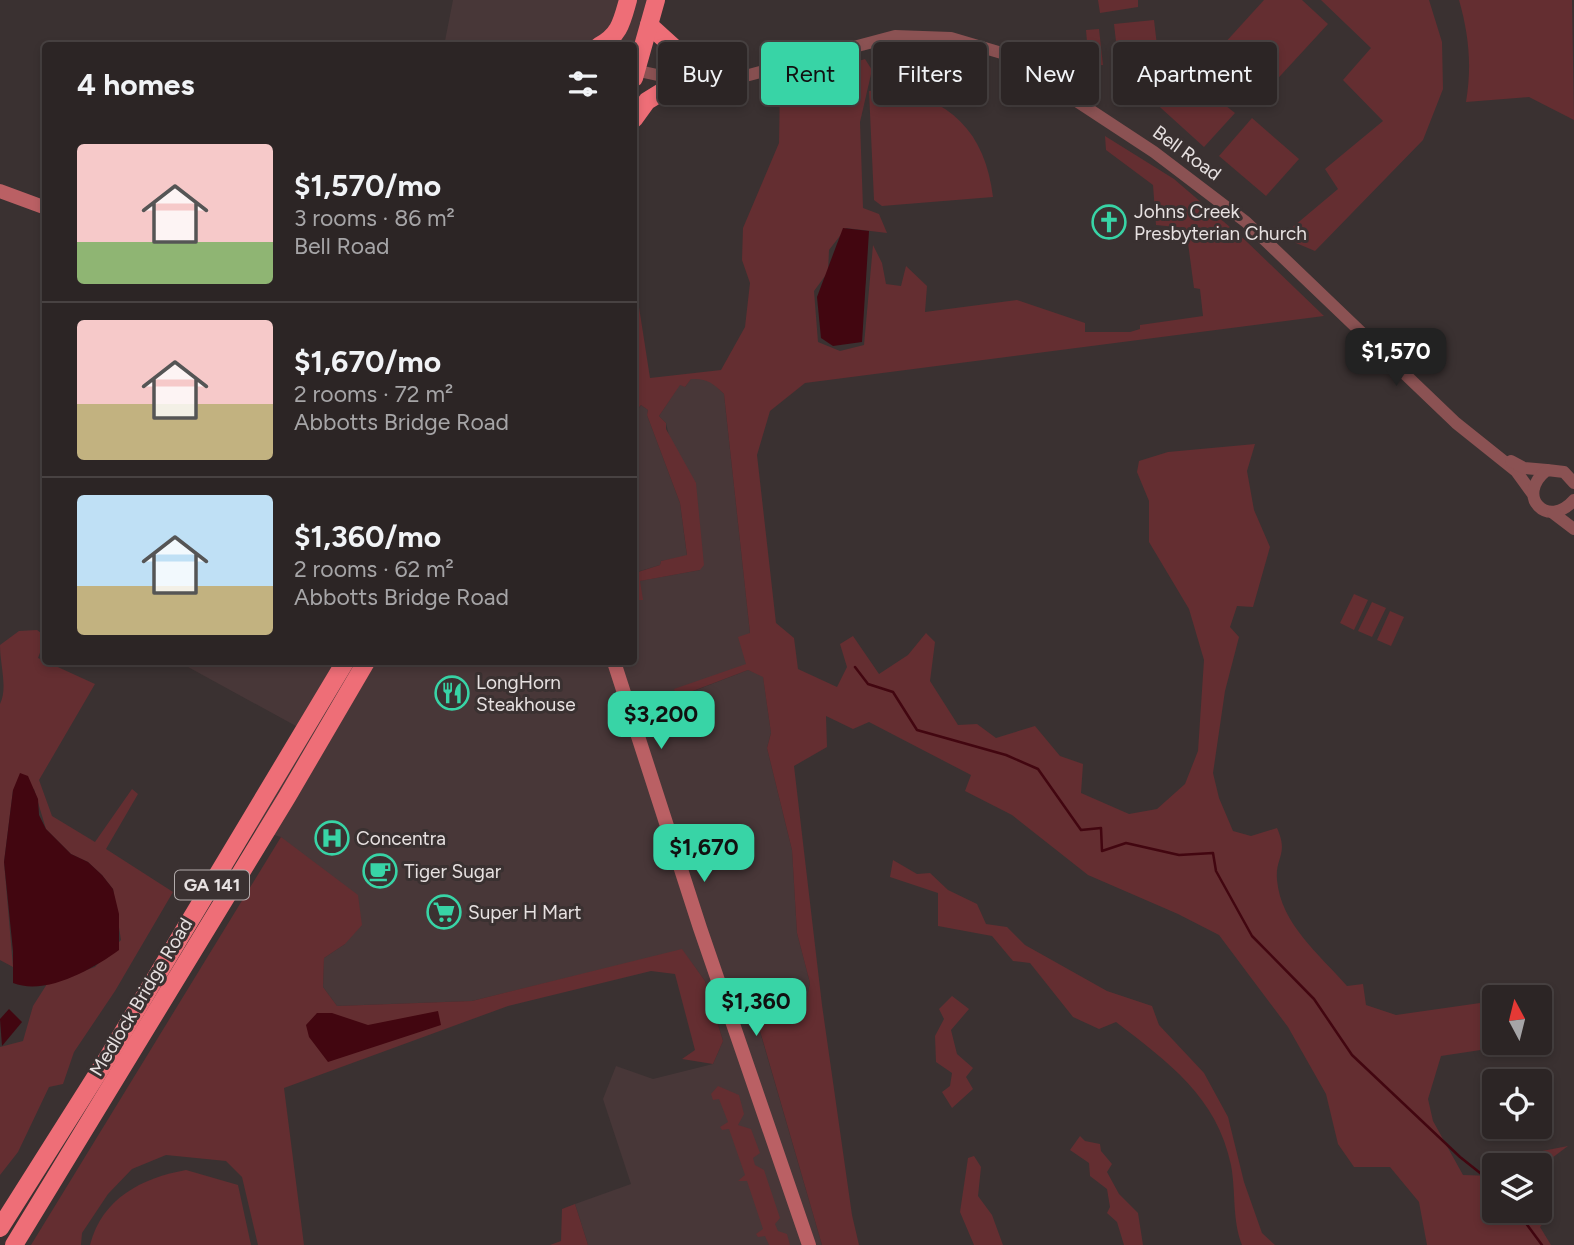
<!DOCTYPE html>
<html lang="en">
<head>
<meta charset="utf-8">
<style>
  :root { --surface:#2c2525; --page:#383132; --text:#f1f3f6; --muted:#a6a5a7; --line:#484242; --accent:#38d4a6 }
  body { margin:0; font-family:Figtree,sans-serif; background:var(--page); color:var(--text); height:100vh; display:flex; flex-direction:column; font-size:26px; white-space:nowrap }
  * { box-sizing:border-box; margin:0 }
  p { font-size:23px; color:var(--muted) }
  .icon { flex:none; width:38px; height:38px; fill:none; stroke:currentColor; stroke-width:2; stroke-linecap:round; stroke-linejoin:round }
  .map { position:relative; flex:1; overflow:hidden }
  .side { position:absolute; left:42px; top:42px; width:595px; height:623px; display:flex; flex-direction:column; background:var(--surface); border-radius:7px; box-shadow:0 4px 10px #0003,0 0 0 2px var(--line) }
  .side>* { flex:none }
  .banner { position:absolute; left:658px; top:42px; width:665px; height:63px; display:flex; gap:14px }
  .needle { width:46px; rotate:353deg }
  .tools { position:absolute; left:1482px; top:985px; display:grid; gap:14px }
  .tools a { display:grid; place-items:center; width:70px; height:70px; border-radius:7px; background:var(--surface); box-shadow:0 4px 10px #0003,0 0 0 2px var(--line); font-size:35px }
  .price { position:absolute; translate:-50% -60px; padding:0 16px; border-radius:14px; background:var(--accent); color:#111; font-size:23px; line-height:46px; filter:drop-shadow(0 2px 4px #0008) }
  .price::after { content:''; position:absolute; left:50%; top:42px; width:21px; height:16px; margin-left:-10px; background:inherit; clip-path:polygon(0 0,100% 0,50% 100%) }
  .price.active { background:#222; color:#fff }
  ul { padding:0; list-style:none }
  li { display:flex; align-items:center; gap:21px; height:175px; padding:0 35px }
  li+li { border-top:2px solid var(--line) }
  li span { display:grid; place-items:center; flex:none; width:196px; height:140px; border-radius:7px; color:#555 }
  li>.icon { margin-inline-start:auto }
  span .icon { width:84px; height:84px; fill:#fffc; stroke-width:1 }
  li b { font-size:30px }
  h2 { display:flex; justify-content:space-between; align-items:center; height:84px; padding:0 35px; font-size:30px }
  .tag { padding:0 24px; border-radius:7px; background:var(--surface); box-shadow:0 4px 10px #0003,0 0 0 2px var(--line); font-size:24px; line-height:63px }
  .tag.active { background:var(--accent); color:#111 }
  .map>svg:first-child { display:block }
  .built { fill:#483738 }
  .green { fill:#642e31 }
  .water { fill:#420610 }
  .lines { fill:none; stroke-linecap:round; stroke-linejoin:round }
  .stream { stroke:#420610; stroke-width:2.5 }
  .tertiary { stroke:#8b5253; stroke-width:12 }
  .secondary { stroke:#ba6064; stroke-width:14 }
  .trunk { stroke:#ee6e77; stroke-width:18 }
  .labels { text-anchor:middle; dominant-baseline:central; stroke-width:6; stroke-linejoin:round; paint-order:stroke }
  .shield { fill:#3a3131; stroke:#b3acac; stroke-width:2 }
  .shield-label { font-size:18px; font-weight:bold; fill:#e7e1e1 }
  .street-label { font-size:19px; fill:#e7e1e1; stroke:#3a3131 }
  .poi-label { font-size:19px; fill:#e7e1e1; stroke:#3a3131; text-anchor:start }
</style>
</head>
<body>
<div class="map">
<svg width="1574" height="1245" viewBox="0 0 1574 1245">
  <rect width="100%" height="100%" fill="#3a3131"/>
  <g class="built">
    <path d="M 453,0 L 658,0 L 634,85 L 634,46 L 444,46 Z"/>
    <path d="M 691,378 L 703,378 L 712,382 L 724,394 L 750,633 L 746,665 L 675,690 L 678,697 L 748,670 L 763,676 L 771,733 L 767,748 L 792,850 L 797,933 L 810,983 L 804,1011 L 758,1025 L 822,1245 L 588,1245 L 575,1204 L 631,1184 L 603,1099 L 616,1066 L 653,1079 L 713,1064 L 723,1041 L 705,981 L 682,950 L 472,1001 L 337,1006 L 323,987 L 324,958 L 345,944 L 281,837 L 248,827 L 305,731 L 179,662 L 634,662 L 634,586 L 638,600 L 642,600 L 639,581 L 700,570 L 666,423 L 659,416 L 680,384 L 685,387 Z"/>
    <path d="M 641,405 L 648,410 L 647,415 L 680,503 L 687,556 L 661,561 L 660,565 L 637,572 L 634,567 L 634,413 Z"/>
  </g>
  <g class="green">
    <path d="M 1098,0 L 1138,0 L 1138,7 L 1100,13 Z"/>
    <path d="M 1264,0 L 1302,0 L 1328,24 L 1269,88 L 1223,45 Z"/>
    <path d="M 1321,0 L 1429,0 L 1442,42 L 1443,89 L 1423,140 L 1315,251 L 1296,243 L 1288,231 L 1338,189 L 1325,169 L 1383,121 L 1343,80 L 1371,48 Z"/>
    <path d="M 1459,0 L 1572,0 L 1574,120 L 1529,97 L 1466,102 C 1472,66 1469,35 1459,0 Z"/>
    <path d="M 1154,20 L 1158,54 L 1118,59 L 1114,24 Z"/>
    <path d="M 1099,29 L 1103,65 L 1089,66 L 1086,30 Z"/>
    <path d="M 865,59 L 872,70 L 860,122 L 863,208 L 879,214 L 887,233 L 846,228 L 829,250 L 828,272 L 814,291 L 818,342 L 840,351 L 864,345 L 873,245 L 882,263 L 886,284 L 901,286 L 906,266 L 927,286 L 925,312 L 1017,300 L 1085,323 L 1085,332 L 1130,332 L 1140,329 L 1140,325 L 1203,316 L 1200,289 L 1194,288 L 1186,228 L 1156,225 L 1153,185 L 1106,150 L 1105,136 L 1174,179 L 1245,240 L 1324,316 L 805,383 L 770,411 L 757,455 L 776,623 L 794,638 L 798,669 L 837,687 L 847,667 L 840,644 L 853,636 L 879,674 L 908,655 L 926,633 L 935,642 L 930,681 L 958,725 L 977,724 L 996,738 L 1035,726 L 1060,756 L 1083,764 L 1081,793 L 1129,814 L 1157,809 L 1185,784 L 1198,751 L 1204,660 L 1189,609 L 1149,542 L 1149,501 L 1137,472 L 1139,461 L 1168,452 L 1255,444 L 1247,471 L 1254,510 L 1270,547 L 1253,607 L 1237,606 L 1230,627 L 1239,637 L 1225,691 L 1213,773 L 1219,798 L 1233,831 L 1251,836 L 1277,828 C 1289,855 1275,857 1277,880 C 1281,924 1319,954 1347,986 L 1363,984 L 1366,1005 L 1396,1015 L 1494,1001 L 1494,1043 L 1508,1043 L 1507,1046 L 1441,1056 L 1428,1099 L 1433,1121 L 1463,1175 L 1494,1176 L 1494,1211 L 1540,1211 L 1540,1200 L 1552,1213 L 1540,1227 L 1551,1245 L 1427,1245 L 1419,1202 L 1390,1167 L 1354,1167 L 1338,1144 L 1326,1094 L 1288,1027 L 1219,935 L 1178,914 L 1088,875 L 1012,815 L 965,791 L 971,775 L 869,722 L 853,729 L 826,716 L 827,747 L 794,766 L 822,1005 L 852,1215 L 859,1245 L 822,1245 L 758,1024 L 804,1011 L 810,983 L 797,933 L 792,850 L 767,748 L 771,733 L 763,677 L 748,670 L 677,697 L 674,689 L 746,664 L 738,637 L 750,633 L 724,394 C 713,383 707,378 691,379 L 685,387 L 680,385 L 659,416 L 666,423 L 666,429 L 696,483 L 704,565 L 700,570 L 640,581 L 643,600 L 639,600 L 634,586 L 634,567 L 638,572 L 660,565 L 661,561 L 687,555 L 680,503 L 647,415 L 648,410 L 641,405 L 634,413 L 634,307 L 639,307 L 650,378 L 721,370 L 745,327 L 750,283 L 742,260 L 743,228 L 779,143 L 780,85 Z"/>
    <path d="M 1178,68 L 1235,113 L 1204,147 L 1151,99 Z"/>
    <path d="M 886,89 C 950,97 985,132 993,197 L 882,206 L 874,200 L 869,91 Z"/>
    <path d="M 1252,118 L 1299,159 L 1266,196 L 1219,156 Z"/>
    <path d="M 1354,594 L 1368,600 L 1354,630 L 1340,623 Z"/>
    <path d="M 1372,602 L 1386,608 L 1372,637 L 1358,631 Z"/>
    <path d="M 1390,611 L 1404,617 L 1391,646 L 1377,640 Z"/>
    <path d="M 37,630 L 46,637 L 38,658 L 95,684 L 39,780 L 52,816 L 95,842 L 132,789 L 138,794 L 106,849 L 173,892 L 115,991 L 74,1052 L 63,1084 L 49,1087 L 18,1152 L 0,1175 L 0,1047 L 23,1041 L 33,1006 L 47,984 L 95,967 L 121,940 L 113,889 L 102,875 L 88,862 L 71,854 L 46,829 L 34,789 L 13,790 L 4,862 L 13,967 L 0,960 L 0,704 C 8,688 0,665 0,645 L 19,631 Z"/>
    <path d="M 281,837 L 358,895 L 362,925 L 345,944 L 324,958 L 323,987 L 337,1006 L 472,1001 L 682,949 L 705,981 L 723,1041 L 713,1064 L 682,1059 L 695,1050 L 675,974 L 651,971 L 508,1006 L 284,1088 L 304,1245 L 258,1245 L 242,1177 L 226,1161 L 166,1155 L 132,1169 L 108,1194 L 82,1233 L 81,1245 L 31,1245 Z"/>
    <path d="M 893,860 L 917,874 L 930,873 L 948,890 L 977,904 L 986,924 L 1007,927 L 1025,945 L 1107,991 L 1152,1006 L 1159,1025 L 1204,1073 L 1228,1117 L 1244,1182 L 1262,1233 L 1275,1245 L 1242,1245 C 1232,1220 1236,1192 1231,1165 C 1217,1097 1168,1062 1116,1022 L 1099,1029 L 1073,1017 L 1030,963 L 1013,961 L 992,936 L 938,926 L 938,893 L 890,877 Z"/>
    <path d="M 952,996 L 969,1009 L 951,1030 L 957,1054 L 973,1068 L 966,1077 L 973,1089 L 952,1108 L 942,1092 L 950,1086 L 952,1073 L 936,1062 L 935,1036 L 944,1019 L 939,1009 Z"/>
    <path d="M 718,1086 L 739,1095 L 744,1114 L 738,1125 L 751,1129 L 760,1153 L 753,1158 L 755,1165 L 764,1170 L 780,1218 L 775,1224 L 778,1231 L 787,1234 L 790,1245 L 769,1245 L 765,1236 L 758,1237 L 756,1234 L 763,1229 L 747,1181 L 738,1181 L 745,1175 L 729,1129 L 722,1130 L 720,1127 L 728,1122 L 719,1099 L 713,1100 L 711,1094 Z"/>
    <path d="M 1080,1136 L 1085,1141 L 1100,1144 L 1101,1151 L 1112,1164 L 1107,1172 L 1119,1194 L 1138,1213 L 1143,1245 L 1124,1245 L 1117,1222 L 1107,1213 L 1110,1207 L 1107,1189 L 1090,1176 L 1089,1163 L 1070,1150 Z"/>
    <path d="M 1568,1146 L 1540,1167 L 1519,1165 L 1537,1152 Z"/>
    <path d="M 974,1156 L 981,1167 L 978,1196 L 992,1215 L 1003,1245 L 974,1245 L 960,1212 L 968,1158 Z"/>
    <path d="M 186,1170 L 238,1185 L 251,1245 L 90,1245 C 102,1198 142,1178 186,1170 Z"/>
    <path d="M 575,1204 L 588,1245 L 550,1245 L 561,1241 L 562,1209 Z"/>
  </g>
  <g class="water">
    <path d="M 843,228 L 869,231 L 862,342 L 833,346 L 821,338 L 817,297 Z"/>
    <path d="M 20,773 L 28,776 L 38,799 L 39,815 L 46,829 L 71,854 L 88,862 L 102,875 L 113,889 L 119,914 L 119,950 C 93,969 46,996 13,983 L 13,951 L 4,862 L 13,790 Z"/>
    <path d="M 9,1009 L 22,1022 L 2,1046 L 0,1019 Z"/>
    <path d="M 438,1011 L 441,1025 L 328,1062 L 309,1037 L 306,1025 L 317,1013 L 332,1013 L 368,1025 Z"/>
  </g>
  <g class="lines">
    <g class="stream">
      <path d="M 855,667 L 868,684 L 893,692 L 917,730 L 1006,755 L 1038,769 L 1081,830 L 1101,828 L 1102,851 L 1126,843 L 1179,855 L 1213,853 L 1216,871 L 1252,936 L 1314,999 L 1352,1055 L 1460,1157 L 1494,1184"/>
      <path d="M 1517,1211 L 1542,1245"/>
    </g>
    <g class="tertiary">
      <path d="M 634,70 L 681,80 L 734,79 L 895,36 L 951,38 L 1005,54 L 1154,152 L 1246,222 L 1456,423 L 1516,471 L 1532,493"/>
      <path d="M 1511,461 L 1524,468 L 1547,470"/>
      <path d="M 1574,483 L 1564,472 L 1547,470 C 1514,496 1548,530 1574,500"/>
      <path d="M 1553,513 L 1574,529"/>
    </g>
    <g class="secondary">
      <path d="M 0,191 L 46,208"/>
      <path d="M 614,662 L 700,928 L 809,1245"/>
    </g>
    <g class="trunk">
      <path d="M 649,25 L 692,64 L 721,81"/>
      <path d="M 599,46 C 620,35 622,21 628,0"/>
      <path d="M 634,78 L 656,0"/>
      <path d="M 634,119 L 647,101 L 681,80"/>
      <path d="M 0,1228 L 110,1054 L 345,662"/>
      <path d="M 14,1245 L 287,797 L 366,662"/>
    </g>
  </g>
  <defs>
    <symbol id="church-ring" viewBox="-11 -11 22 22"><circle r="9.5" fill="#3a3131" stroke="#38d4a6" stroke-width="1.5"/><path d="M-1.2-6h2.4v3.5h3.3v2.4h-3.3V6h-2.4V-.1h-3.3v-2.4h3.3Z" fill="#38d4a6"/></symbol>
    <symbol id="restaurant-ring" viewBox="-11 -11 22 22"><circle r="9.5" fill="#3a3131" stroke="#38d4a6" stroke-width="1.5"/><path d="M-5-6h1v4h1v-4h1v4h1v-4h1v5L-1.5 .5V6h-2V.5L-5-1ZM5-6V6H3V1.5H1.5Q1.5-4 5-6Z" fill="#38d4a6"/></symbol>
    <symbol id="hospital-ring" viewBox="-11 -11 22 22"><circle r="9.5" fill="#3a3131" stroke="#38d4a6" stroke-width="1.5"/><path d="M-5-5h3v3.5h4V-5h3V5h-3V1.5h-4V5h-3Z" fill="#38d4a6"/></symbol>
    <symbol id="cafe-ring" viewBox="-11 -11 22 22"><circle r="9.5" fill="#3a3131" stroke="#38d4a6" stroke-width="1.5"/><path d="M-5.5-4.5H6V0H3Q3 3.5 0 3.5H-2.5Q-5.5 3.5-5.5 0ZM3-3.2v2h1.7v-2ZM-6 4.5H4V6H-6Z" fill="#38d4a6"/></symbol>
    <symbol id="supermarket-ring" viewBox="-11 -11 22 22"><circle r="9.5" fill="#3a3131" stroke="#38d4a6" stroke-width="1.5"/><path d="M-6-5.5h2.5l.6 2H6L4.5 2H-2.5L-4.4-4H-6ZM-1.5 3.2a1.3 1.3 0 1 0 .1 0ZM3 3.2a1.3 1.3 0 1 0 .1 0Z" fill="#38d4a6"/></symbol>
  </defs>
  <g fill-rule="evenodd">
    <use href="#church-ring" x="1090" y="203" width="38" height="38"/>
    <use href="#restaurant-ring" x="433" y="674" width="38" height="38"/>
    <use href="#hospital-ring" x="313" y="819" width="38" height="38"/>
    <use href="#cafe-ring" x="361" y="852" width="38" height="38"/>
    <use href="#supermarket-ring" x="425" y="893" width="38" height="38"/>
  </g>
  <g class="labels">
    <rect class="shield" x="175" y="870.5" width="74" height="29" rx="5"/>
    <g class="shield-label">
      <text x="212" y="885">GA 141</text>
    </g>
    <g class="street-label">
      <text transform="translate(1187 153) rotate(36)">Bell Road</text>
      <text transform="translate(141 997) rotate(-59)">Medlock Bridge Road</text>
    </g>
    <g class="poi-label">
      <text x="1134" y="211">Johns Creek<tspan x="1134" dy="22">Presbyterian Church</tspan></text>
      <text x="476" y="682">LongHorn<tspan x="476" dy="22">Steakhouse</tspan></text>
      <text x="356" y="838">Concentra</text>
      <text x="404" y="871">Tiger Sugar</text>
      <text x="468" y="912">Super H Mart</text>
    </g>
  </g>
</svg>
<div class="tools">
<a><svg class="needle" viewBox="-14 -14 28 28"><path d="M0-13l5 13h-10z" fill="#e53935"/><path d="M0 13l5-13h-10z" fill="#a6a5a7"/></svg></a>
<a><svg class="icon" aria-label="locate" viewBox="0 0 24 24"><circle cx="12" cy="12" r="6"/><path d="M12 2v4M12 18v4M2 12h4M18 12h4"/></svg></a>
<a><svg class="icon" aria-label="layers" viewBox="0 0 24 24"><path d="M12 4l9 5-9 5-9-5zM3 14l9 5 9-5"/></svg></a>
</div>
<b class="price active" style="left:1396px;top:388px">$1,570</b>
<b class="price" style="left:661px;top:751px">$3,200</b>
<b class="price" style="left:704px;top:884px">$1,670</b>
<b class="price" style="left:756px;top:1038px">$1,360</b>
<div class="banner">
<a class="tag">Buy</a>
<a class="tag active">Rent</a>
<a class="tag">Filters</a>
<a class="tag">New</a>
<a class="tag">Apartment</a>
</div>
<section class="side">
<h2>4 homes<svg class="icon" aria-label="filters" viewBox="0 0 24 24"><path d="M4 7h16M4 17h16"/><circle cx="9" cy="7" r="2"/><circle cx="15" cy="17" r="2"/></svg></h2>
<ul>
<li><span style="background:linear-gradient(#f6c9c9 70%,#8fb573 0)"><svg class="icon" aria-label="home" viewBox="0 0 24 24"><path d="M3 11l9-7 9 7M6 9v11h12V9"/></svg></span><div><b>$1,570/mo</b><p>3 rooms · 86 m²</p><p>Bell Road</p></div></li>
<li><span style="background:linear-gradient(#f6c9c9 60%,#c2b280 0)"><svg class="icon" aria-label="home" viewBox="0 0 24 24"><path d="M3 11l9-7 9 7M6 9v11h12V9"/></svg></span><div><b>$1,670/mo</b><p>2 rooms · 72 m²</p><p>Abbotts Bridge Road</p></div></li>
<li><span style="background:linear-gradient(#bfe0f5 65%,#c2b280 0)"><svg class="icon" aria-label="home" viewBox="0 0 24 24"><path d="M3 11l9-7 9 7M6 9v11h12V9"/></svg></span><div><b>$1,360/mo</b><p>2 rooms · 62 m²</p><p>Abbotts Bridge Road</p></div></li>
</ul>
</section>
</div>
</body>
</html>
